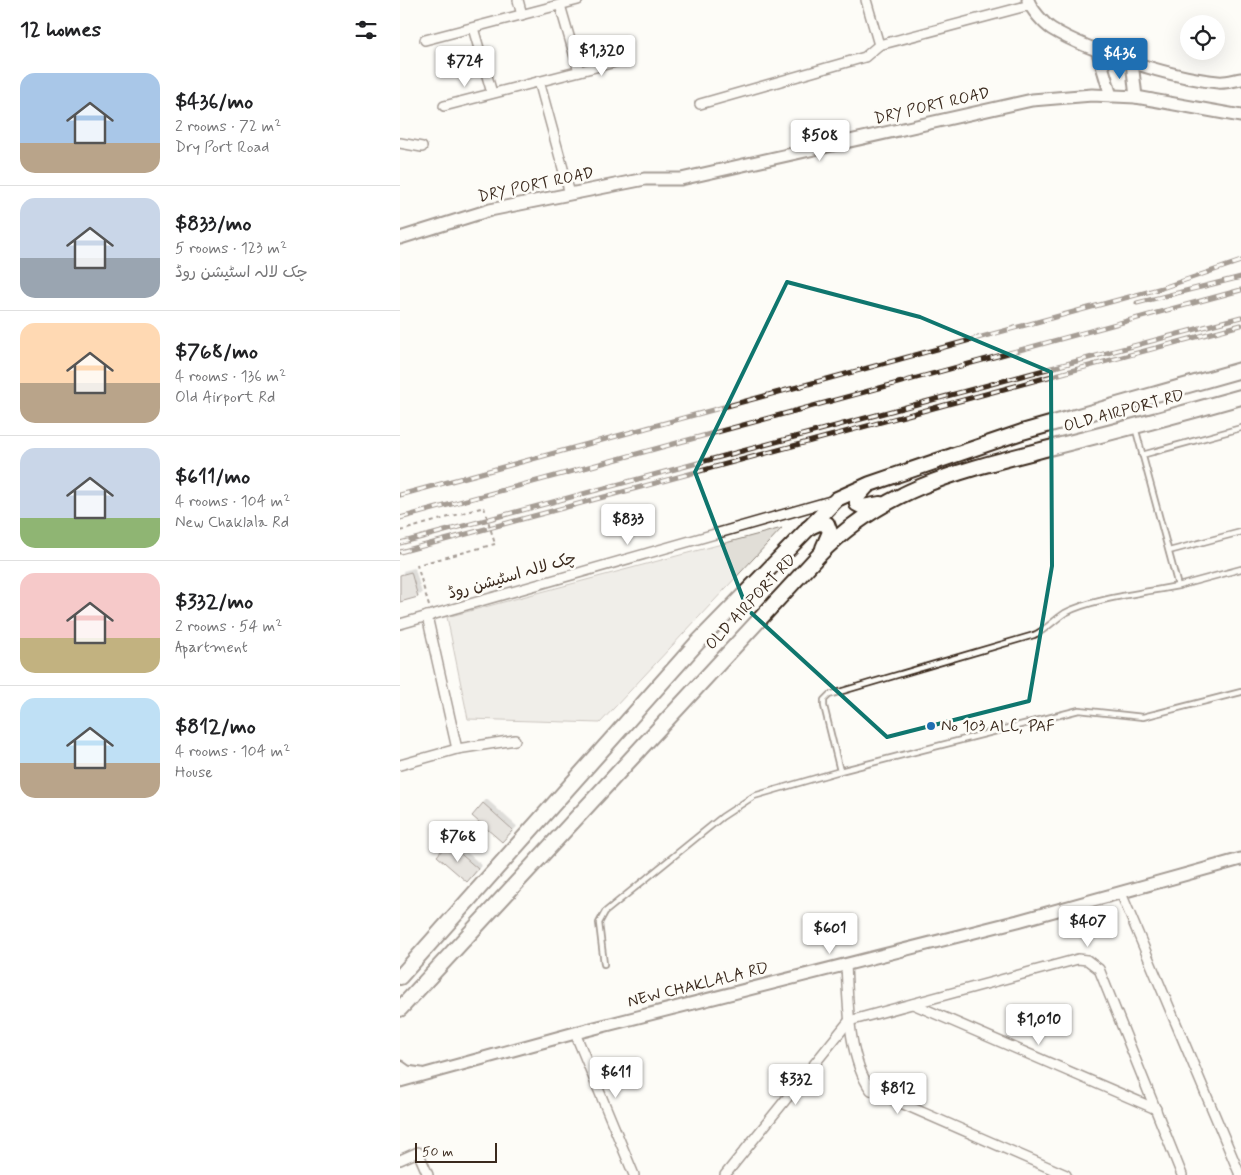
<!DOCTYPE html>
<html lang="en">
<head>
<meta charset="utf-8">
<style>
  :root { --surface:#fff; --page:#f6f6f6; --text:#202124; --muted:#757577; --line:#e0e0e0; --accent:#1f6fb2 }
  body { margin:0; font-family:Mynerve,"Playpen Sans Arabic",sans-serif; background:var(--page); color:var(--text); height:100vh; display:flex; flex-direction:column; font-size:19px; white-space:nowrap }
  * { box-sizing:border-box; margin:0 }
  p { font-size:16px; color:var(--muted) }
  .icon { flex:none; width:28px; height:28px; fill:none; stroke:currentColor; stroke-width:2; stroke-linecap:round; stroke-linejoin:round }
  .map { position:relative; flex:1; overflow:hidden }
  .details { display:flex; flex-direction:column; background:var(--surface); width:400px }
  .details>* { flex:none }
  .controls { position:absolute; left:780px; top:15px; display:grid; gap:10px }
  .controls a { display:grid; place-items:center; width:45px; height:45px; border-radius:50%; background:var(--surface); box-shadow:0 5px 20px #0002; font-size:25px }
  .scale { position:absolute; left:15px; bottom:12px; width:82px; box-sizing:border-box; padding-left:5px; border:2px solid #3b2a1e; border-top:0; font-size:14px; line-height:18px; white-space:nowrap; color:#3b2a1e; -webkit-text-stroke:4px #fdfcf7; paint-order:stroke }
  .price { position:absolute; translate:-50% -42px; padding:0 11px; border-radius:5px; background:#fff; color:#222; font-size:16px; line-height:32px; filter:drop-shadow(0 1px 2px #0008) }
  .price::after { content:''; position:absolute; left:50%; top:30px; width:15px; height:11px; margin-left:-8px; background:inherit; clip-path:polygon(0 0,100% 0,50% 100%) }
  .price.current { background:var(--accent); color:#fff }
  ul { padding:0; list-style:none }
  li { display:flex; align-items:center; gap:15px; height:125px; padding:0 20px }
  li+li { border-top:1px solid var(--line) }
  li span { display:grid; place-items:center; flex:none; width:140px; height:100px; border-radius:15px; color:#555 }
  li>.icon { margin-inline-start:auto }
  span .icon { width:60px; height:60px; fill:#fffc; stroke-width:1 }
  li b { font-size:21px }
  h2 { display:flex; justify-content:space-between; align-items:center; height:60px; padding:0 20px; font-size:21px }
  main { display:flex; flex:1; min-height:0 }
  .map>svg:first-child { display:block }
  .green { fill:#e1ded7; stroke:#8e847a }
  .building { fill:#cdc8c2; stroke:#3b2a1e; filter:url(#shadow) }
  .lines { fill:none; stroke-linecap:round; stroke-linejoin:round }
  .service-casing { stroke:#3b2a1e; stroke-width:8 }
  .minor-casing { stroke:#3b2a1e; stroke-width:12 }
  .tertiary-casing { stroke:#3b2a1e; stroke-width:15 }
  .primary-casing { stroke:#3b2a1e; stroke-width:18 }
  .path { stroke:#3b2a1e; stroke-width:2; stroke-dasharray:4 4; stroke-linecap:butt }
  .service { stroke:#fdfcf7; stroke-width:4.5 }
  .minor { stroke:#fdfcf7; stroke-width:9 }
  .tertiary { stroke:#fdfcf7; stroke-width:11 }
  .primary { stroke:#fdfcf7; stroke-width:14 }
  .rail-casing { stroke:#3b2a1e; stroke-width:5 }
  .rail { stroke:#fdfcf7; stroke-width:3; stroke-dasharray:9; stroke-linecap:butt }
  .path-bridge { stroke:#3b2a1e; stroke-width:2; stroke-dasharray:4 4; stroke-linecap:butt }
  .marked { fill:none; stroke:#0f766e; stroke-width:4; stroke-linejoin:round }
  .poi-dot { fill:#1f6fb2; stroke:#fdfcf7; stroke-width:2 }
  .labels { text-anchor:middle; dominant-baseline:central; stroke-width:5; stroke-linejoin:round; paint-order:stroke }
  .street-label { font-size:16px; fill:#3b2a1e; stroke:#fdfcf7 }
  .poi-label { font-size:16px; fill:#3b2a1e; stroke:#fdfcf7; text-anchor:start }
</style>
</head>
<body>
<main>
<section class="details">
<h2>12 homes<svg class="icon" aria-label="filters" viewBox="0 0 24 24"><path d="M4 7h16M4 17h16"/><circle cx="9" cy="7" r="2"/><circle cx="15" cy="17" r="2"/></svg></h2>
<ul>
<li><span style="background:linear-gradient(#a9c7e8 70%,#b9a48a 0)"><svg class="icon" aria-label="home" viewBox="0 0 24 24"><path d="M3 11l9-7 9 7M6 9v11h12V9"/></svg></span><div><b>$436/mo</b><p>2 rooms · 72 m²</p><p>Dry Port Road</p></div></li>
<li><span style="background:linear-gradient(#c9d6e8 60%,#9aa5b1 0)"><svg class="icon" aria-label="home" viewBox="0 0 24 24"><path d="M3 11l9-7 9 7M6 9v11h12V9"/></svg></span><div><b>$833/mo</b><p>5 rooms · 123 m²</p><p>چک لالہ اسٹیشن روڈ</p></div></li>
<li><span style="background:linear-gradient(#ffd9b3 60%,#b9a48a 0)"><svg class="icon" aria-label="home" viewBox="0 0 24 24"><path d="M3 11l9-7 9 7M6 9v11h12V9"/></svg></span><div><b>$768/mo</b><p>4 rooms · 136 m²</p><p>Old Airport Rd</p></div></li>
<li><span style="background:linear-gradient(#c9d6e8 70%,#8fb573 0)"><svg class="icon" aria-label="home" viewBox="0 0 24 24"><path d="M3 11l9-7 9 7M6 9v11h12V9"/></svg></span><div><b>$611/mo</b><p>4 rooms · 104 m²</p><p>New Chaklala Rd</p></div></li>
<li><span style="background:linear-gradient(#f6c9c9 65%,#c2b280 0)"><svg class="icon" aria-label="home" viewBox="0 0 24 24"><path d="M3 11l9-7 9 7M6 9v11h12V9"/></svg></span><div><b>$332/mo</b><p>2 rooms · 54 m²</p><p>Apartment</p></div></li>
<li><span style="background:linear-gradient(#bfe0f5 65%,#b9a48a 0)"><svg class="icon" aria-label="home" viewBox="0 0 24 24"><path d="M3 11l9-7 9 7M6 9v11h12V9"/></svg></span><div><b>$812/mo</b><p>4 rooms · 104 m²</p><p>House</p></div></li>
</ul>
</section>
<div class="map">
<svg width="841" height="1175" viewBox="0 0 841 1175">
  <defs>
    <filter id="shadow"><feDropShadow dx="3.5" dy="-3.5" stdDeviation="0" flood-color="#0004"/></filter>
  </defs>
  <rect width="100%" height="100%" fill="#fdfcf7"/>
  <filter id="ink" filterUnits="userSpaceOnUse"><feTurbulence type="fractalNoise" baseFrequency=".02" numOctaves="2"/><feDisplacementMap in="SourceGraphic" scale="10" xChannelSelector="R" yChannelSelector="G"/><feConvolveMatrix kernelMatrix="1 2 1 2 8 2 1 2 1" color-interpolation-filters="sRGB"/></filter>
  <g filter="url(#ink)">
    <path class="green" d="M 382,528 L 200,723 L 68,719 L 47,617 Z"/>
    <g class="building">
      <path d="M 11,572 L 18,597 L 0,602 L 0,575 Z"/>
      <path d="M 83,803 L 113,830 L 102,842 L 72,816 Z"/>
      <path d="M 48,843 L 78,869 L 67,882 L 37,856 Z"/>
    </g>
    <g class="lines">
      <defs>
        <g id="service">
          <path d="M 735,427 L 778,586 L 841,569"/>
          <path d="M 742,455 L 841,428"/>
          <path d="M 769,551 L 841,532"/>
          <path d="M 440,771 L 679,710 L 743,717 L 841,692"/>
          <path d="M 204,964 L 199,923 L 205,912 L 322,817 L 354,796 L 440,771 L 424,706 L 424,700 L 429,695 L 634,635 C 646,630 654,620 665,613 C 690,599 748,592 778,586"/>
        </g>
        <g id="minor">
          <path d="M 118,0 L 122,15"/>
          <path d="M 466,0 L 479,45"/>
          <path d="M 160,5 L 179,71"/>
          <path d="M 73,28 L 92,93"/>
          <path d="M 25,40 L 178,0"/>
          <path d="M 139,81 L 170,194"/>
          <path d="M 300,104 L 465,57 L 479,45 L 630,5"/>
          <path d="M 44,106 L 219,61"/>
          <path d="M 0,143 L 22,147"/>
          <path d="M 27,616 L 57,749"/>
          <path d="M 0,624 L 434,500"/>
          <path d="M 0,765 L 57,749 L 115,740"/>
          <path d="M 721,893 L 840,1175"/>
          <path d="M 446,964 C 448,1001 448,1059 471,1090 L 666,1175"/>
          <path d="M 513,1004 L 756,1109"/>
          <path d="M 175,1033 L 234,1175"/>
          <path d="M 0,1160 L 18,1152 L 28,1175"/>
          <path d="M 325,1175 L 449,1021 L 678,959 L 687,960 L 699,969 L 782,1175"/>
        </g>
        <g id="tertiary">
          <path d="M 628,0 C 631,9 644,24 652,29 C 690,52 774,78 818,82 C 826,83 834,80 841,79"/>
          <path d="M 697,49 L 711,96"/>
          <path d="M 732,62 L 736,97"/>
          <path d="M 0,238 L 90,210 L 245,179 L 281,179 L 632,100 L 692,95 L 736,97 L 841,116"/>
          <path d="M 0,1067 L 7,1072 L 21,1074"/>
          <path d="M 0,1081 L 175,1033 L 618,921 L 841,859"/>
        </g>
        <g id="primary">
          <path d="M 467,486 L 457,497 L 457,504 L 463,507 L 480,504"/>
          <path d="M 408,528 L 419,523 L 427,524 L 430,532 L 423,548"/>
          <path d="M 0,977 L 297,643 L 437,499 L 470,484 L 622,432 L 841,370"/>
          <path d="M 0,1009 L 419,555 C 488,484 569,469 661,445 C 721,430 781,414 841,397"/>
        </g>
      </defs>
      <use href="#service" class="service-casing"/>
      <use href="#minor" class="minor-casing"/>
      <use href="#tertiary" class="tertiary-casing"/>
      <use href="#primary" class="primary-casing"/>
      <g class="path">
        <path d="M 0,531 L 84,507"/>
        <path d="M 29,606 L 17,565 L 95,544"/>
      </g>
      <use href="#service" class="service"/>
      <use href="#minor" class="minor"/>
      <use href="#tertiary" class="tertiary"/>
      <use href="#primary" class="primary"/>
      <defs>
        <g id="rail">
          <path d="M 737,303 L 841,277"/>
          <path d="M 0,495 L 762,288 L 841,261"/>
          <path d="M 0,518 L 841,290"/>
          <path d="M 0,543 L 841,317"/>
          <path d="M 0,552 L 841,325"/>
        </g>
      </defs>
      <use href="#rail" class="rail-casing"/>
      <use href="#rail" class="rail"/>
      <path class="path-bridge" d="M 84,507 L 95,544"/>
    </g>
  </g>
  <path d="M0 0H841V1175H0ZM 387,282 L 520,317 L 651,372 L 652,566 L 629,701 L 487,737 L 347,609 L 295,472 Z" fill="#fdfcf7" fill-opacity=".55" fill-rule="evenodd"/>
  <path class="marked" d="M 387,282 L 520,317 L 651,372 L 652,566 L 629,701 L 487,737 L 347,609 L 295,472 Z"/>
  <circle class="poi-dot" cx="531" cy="726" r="5"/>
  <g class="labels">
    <g class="street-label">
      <text transform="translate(532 106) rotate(-13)">DRY PORT ROAD</text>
      <text transform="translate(136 185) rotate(-12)">DRY PORT ROAD</text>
      <text transform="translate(724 411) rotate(-15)">OLD AIRPORT RD</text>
      <text transform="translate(112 576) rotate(-16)">چک لالہ اسٹیشن روڈ</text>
      <text transform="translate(351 602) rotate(-47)">OLD AIRPORT RD</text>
      <text transform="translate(298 985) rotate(-14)">NEW CHAKLALA RD</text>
    </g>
    <g class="poi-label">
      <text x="541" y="726">No 103 ALC, PAF</text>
    </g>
  </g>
</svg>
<div class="controls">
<a><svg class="icon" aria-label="locate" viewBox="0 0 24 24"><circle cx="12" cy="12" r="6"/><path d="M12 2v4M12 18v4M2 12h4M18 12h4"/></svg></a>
</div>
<div class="scale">50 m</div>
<b class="price" style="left:202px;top:77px">$1,320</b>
<b class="price current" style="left:720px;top:80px">$436</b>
<b class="price" style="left:65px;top:88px">$724</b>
<b class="price" style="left:420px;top:162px">$508</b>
<b class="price" style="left:228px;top:546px">$833</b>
<b class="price" style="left:58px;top:863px">$768</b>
<b class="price" style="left:688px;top:948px">$407</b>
<b class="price" style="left:430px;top:955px">$601</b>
<b class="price" style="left:639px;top:1046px">$1,010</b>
<b class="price" style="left:216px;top:1099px">$611</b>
<b class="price" style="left:396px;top:1106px">$332</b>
<b class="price" style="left:498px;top:1115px">$812</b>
</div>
</main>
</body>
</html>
